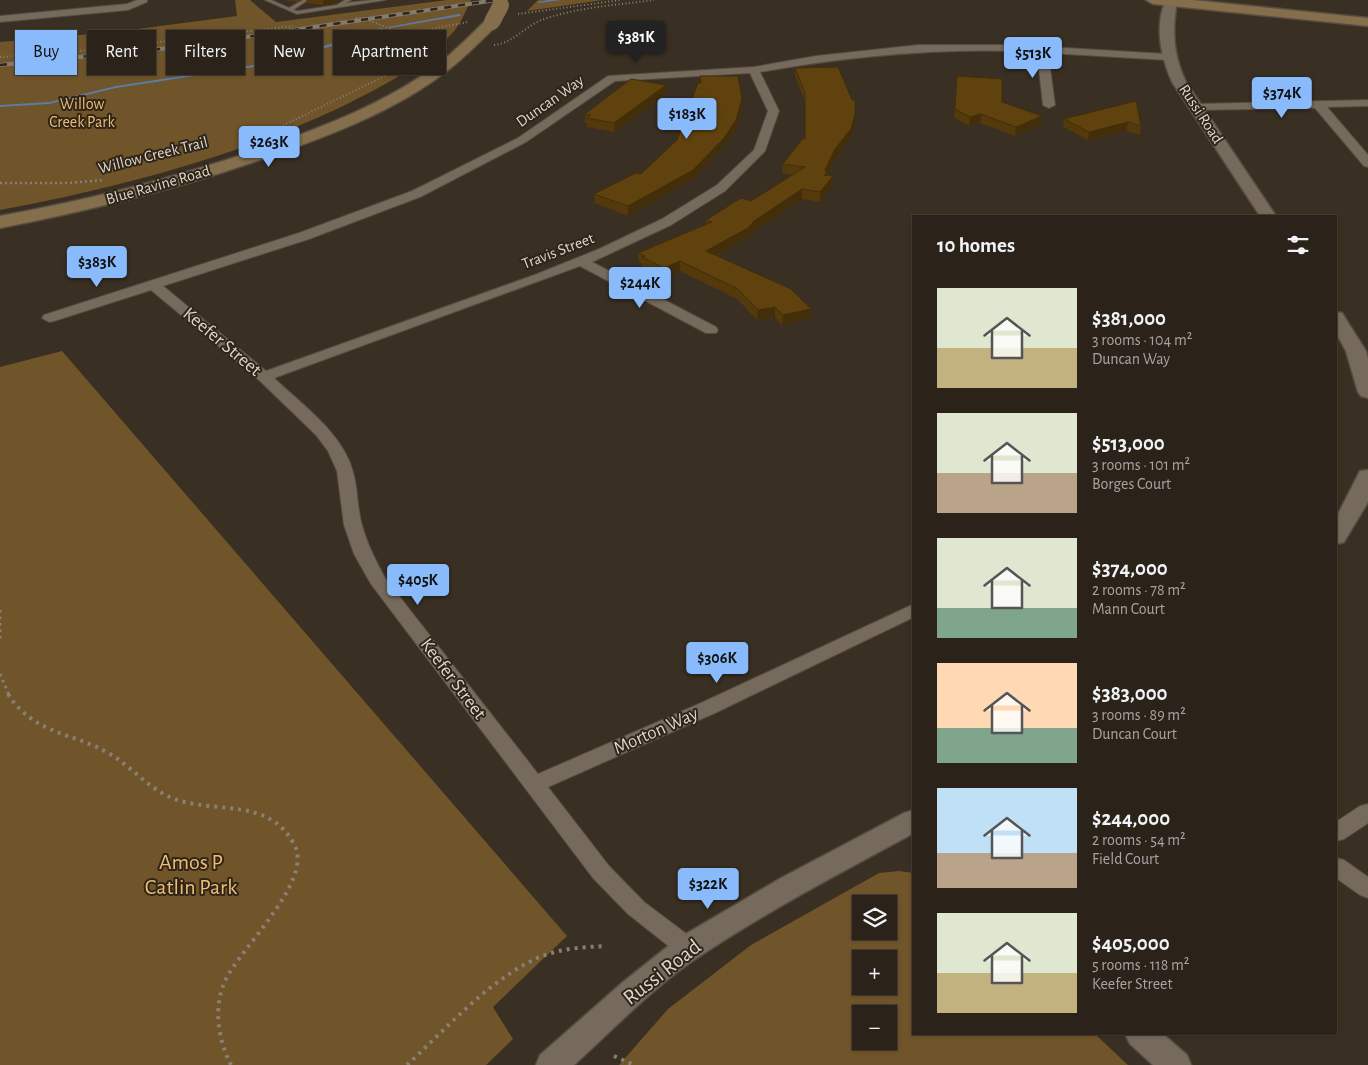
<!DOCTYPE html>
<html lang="en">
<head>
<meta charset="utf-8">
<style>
  :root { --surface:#2b231a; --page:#372f27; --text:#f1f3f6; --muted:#a6a4a2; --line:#474039; --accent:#89bafc }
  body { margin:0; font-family:"Alegreya Sans",sans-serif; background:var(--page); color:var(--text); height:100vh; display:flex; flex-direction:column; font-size:19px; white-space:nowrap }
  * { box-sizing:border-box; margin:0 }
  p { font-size:16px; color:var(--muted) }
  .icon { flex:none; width:28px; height:28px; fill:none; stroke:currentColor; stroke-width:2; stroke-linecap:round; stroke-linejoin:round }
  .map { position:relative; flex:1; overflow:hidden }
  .drawer { position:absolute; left:912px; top:215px; width:425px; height:820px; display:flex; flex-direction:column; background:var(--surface); border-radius:0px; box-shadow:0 1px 4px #0004,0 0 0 1px var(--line) }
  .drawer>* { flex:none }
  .hud { position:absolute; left:15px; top:30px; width:475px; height:45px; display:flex; gap:10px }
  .fabs { position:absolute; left:852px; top:895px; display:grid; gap:10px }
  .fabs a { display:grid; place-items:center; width:45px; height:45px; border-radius:0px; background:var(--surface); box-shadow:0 1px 4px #0004,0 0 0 1px var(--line); font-size:25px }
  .price { position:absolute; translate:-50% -42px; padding:0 11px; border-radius:5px; background:var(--accent); color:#111; font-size:16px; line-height:32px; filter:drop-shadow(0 1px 2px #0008) }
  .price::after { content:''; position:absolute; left:50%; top:30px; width:15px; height:11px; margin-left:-8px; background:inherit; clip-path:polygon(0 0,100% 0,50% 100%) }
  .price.on { background:#222; color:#fff }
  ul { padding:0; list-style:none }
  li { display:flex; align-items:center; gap:15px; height:125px; padding:0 25px }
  li span { display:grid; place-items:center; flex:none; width:140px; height:100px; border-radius:0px; color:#555 }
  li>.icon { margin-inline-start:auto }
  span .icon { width:60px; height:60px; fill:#fffc; stroke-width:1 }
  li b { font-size:21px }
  h2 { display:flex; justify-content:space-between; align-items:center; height:60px; padding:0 25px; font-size:21px }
  .tag { padding:0 18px; border-radius:0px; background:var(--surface); box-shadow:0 1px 4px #0004,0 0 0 1px var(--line); font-size:18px; line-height:45px }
  .tag.on { background:var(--accent); color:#111 }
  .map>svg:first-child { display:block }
  .green { fill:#70542a; fill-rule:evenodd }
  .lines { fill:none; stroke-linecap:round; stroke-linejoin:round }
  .stream { fill:#5c7ca8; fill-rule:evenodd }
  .service-casing { stroke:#554c41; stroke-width:2 }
  .minor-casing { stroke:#554c41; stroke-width:2 }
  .tertiary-casing { stroke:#554c41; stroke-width:3 }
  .secondary-casing { stroke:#554c41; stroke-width:3 }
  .path-far3 { stroke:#888075; stroke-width:2; stroke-dasharray:1 2.5; stroke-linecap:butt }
  .path-far2 { stroke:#888075; stroke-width:2.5; stroke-dasharray:2 3; stroke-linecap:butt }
  .path-far1 { stroke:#888075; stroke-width:3; stroke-dasharray:2.5 4; stroke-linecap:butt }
  .path { stroke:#888075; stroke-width:4; stroke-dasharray:3 5; stroke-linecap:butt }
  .service { fill:#756a5b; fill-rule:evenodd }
  .minor { fill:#756a5b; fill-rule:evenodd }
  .tertiary { fill:#756a5b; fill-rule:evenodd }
  .secondary { fill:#856e4c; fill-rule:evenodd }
  .rail-casing { stroke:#837a70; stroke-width:4 }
  .rail { stroke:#2f2518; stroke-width:2.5; stroke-dasharray:7; stroke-linecap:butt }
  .secondary-bridge-casing { stroke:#554c41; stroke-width:17; stroke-linecap:butt }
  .secondary-bridge { stroke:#856e4c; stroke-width:16 }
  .wall { fill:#53390c }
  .shaded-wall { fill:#432e0a }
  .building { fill:#60420e; stroke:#432e0a }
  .labels { text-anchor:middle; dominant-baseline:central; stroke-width:4; stroke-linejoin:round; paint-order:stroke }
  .far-street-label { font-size:16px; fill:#dcd6ce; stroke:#2f2518 }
  .far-park-label { font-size:16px; fill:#efbd74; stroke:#2f2518 }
  .street-label { font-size:19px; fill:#dcd6ce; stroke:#2f2518 }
  .near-park-label { font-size:22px; fill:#efbd74; stroke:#2f2518 }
  .near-street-label { font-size:22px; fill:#dcd6ce; stroke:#2f2518 }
</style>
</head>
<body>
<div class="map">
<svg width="1368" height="1065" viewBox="0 0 1368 1065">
  <rect width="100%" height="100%" fill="#392f22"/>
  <g class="green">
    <path d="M 235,0 L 250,0 L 276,22 L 447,0 L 471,0 C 466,10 462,21 455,30 C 425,65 380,88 339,108 C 232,158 116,188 0,210 L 0,42 L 114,32 L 237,16 Z"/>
    <path d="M 538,0 L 603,0 L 527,11 Z"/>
    <path d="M 62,351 L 567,936 L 493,1007 L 513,1039 L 486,1065 L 0,1065 L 0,367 Z"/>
    <path d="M 899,871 L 914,873 L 914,1034 L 1095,1034 L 1128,1065 L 619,1065 L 668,1009 L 751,945 L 879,873 ZM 861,904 L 889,904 L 889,931 L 861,931 ZM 861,959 L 889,959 L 889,986 L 861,986 ZM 861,1014 L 889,1014 L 889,1041 L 861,1041 Z"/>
  </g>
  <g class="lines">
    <g class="stream">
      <path d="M 548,0 L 561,0 L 539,3 L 537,2 Z"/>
      <path d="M 459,14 L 461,15 L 460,16 L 390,28 L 388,27 Z"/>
      <path d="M 381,28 L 384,29 L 340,44 L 254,67 L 116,88 L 49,104 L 0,107 L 0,105 L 49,102 L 116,86 L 254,65 L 338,42 Z"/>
    </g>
    <defs>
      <path id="service" d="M 265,0 L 271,0 L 289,8 L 303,0 L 308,0 L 293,10 L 298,11 L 337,5 L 345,0 L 351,0 L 346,3 L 372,0 L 385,0 L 297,14 Z"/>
      <g id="minor">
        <path d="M 137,0 L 147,0 L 147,2 L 128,10 L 0,22 L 0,16 L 127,4 Z"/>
        <path d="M 918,45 L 1014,45 L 1167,54 L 1172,57 L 1167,60 L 1048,53 L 1055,105 L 1049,108 L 1043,105 L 1037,52 C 944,47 852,56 760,72 L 779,111 L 765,151 L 725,191 L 671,225 L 592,262 L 716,327 L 718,330 L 716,333 L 706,333 L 580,266 L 274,378 C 302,405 343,433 353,472 C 358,489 357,508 362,525 C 367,544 376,561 385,578 L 538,774 L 701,703 L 914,604 L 914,617 L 715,713 L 548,787 L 609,866 L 644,902 L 696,941 L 700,948 L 696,955 L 688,957 L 680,955 L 628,914 L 593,878 L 371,584 L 354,554 L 344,525 L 337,471 L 328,451 L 316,435 L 259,380 L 151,290 L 54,321 L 49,322 L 42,318 L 44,315 L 299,233 L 412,191 L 518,138 L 608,76 L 754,67 L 816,56 ZM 750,73 L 768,111 L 754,150 L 717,185 L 662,219 L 599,249 L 537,274 L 266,371 L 163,286 L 309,239 L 420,197 L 526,142 L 615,81 Z"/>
        <path d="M 1368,100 L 1368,106 L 1327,107 L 1368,155 L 1368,167 L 1364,166 L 1315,108 L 1196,110 L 1190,107 L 1196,104 Z"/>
        <path d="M 1368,804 L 1368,823 L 1344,839 L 1336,841 L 1336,822 L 1360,806 Z"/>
        <path d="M 1336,858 L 1344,860 L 1368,877 L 1368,898 L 1360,895 L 1336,878 Z"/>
      </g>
      <g id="tertiary">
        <path d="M 1166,0 L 1177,2 C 1172,31 1173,55 1186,82 L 1276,216 L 1260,216 L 1172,82 C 1161,57 1154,26 1166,0 Z"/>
        <path d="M 1336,312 L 1342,313 L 1366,351 L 1368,359 L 1368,398 L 1361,396 L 1358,392 L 1346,351 L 1336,333 Z"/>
        <path d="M 1368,470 L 1368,502 L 1344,542 L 1336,544 L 1336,518 L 1360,471 Z"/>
        <path d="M 914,810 L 914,833 C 842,872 769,910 700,956 C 654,986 615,1028 574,1065 L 536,1065 L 540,1055 L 623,982 L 677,939 L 781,878 L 904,813 Z"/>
        <path d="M 1125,1034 L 1163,1034 L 1187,1055 L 1191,1065 L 1153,1065 L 1130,1044 Z"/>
      </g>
      <g id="secondary">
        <path d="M 1146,0 L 1193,0 L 1368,18 L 1368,26 L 1153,4 Z"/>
        <path d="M 492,18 L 497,19 L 499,22 L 497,25 C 481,41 465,57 447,71 C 396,110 334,134 274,155 C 185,187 93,210 0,228 L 0,216 C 90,200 177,177 263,148 C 323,127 386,103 437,65 C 455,51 471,35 487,19 Z"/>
      </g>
    </defs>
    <use href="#service" class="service-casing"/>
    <use href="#minor" class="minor-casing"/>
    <use href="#tertiary" class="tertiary-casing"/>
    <use href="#secondary" class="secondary-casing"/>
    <g class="path-far3">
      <path d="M 518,14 L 621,0"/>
      <path d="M 356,18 L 363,18 L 410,37"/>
      <path d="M 431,42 L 446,41"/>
      <path d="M 494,45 C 514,43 526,25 544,19 C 580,7 617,5 654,0"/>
      <path d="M 0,57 L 92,50 L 293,26"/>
      <path d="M 280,127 L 393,72 L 429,47 L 431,42 L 408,35 L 410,33 L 468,22"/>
    </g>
    <path class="path-far2" d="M 0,183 L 68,183 L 104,180"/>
    <g class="path-far1">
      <path d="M 0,610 L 0,640"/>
      <path d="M 0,674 L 9,695"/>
    </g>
    <g class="path">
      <path d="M 8,694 C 34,735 73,732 110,754 C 132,767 148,788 172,798 C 215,815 268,796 294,844 C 315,880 240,948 225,981 C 213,1008 218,1039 231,1065"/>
      <path d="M 614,1056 L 634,1065"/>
      <path d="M 407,1065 C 447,1028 494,974 545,955 C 565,948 586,947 606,946"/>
    </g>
    <use href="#service" class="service"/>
    <use href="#minor" class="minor"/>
    <use href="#tertiary" class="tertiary"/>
    <use href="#secondary" class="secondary"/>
    <defs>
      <path id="rail" d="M 0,65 L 179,47 L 496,0"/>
    </defs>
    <use href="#rail" class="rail-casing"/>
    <use href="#rail" class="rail"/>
    <defs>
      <path id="secondary-bridge" d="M 492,22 L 501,5"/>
    </defs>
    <use href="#secondary-bridge" class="secondary-bridge-casing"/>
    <use href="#secondary-bridge" class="secondary-bridge"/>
  </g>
  <g class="wall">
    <path d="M 283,0 L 302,0 L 296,2 Z"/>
    <path d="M 306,0 L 338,0 L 331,4 L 323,5 L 307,3 Z"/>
    <path d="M 795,68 L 855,122 L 850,138 L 835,158 L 827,175 L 832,185 L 820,202 L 802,199 L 754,231 L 747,238 L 716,256 L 810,319 L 782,325 L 775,317 L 757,320 L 737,299 L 680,271 L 664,278 L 642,267 L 642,264 L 639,262 L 638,253 L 706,224 L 706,220 L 751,201 L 793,175 L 782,173 L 783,164 L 805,139 L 805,101 L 795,76 Z"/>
    <path d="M 700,76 L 742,99 L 742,108 L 736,129 L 723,147 L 693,179 L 628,216 L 595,203 L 594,194 L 641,174 L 677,140 L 700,83 Z"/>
    <path d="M 666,85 L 666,94 L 614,132 L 587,127 L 587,123 L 585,123 L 585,114 Z"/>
    <path d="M 956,85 L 1002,102 L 1042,116 L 1041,125 L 1015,136 L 980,123 L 969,126 L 954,118 Z"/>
    <path d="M 1136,101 L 1141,126 L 1140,135 L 1126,131 L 1088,140 L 1063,127 L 1064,119 Z"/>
  </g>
  <g class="shaded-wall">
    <path d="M 323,0 L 338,0 L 331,4 L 323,5 Z"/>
    <path d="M 666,85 L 666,94 L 614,132 L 614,123 Z"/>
    <path d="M 742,99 L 742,108 L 736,129 L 723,147 L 693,179 L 628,216 L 628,206 Z"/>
    <path d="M 855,113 L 855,122 L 850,138 L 835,158 L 827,175 L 824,184 L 825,170 L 835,149 Z"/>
    <path d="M 981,114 L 980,123 L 969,126 L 970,117 Z"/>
    <path d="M 1042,116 L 1041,125 L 1015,136 L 1016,127 Z"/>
    <path d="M 1128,122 L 1126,131 L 1088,140 L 1089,132 Z"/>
    <path d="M 833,176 L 832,185 L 820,202 L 820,192 Z"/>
    <path d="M 802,189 L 802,199 L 754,231 L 747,238 L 706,261 L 706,251 Z"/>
    <path d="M 680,261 L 680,271 L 664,278 L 664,268 Z"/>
    <path d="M 775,307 L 775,317 L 757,320 L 758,310 Z"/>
    <path d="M 811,309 L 810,319 L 782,325 L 783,315 Z"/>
  </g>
  <g class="building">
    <path d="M 838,67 L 852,100 L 855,100 L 855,113 L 851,129 L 835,149 L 825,170 L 827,173 L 824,175 L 833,176 L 820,192 L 802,189 L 754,221 L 748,228 L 706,251 L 791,289 L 811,309 L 783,315 L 775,307 L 758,310 L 738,289 L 680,261 L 664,268 L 642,257 L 645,256 L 638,253 L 712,222 L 706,220 L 741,198 L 751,201 L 805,167 L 783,164 L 803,138 L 805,139 L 805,93 L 795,68 Z"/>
    <path d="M 700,76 L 738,76 L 742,99 L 736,120 L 724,138 L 693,170 L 628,206 L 594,194 L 636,173 L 641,174 L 677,140 L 698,83 L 701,83 Z"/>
    <path d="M 957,76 L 1002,79 L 1002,102 L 1042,116 L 1016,127 L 981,114 L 970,117 L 955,109 Z"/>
    <path d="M 631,79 L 666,85 L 614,123 L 587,118 L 591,115 L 585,114 Z"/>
    <path d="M 1136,101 L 1141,126 L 1128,122 L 1089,132 L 1064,119 Z"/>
  </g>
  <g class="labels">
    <g class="far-street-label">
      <text transform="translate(550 101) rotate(-35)">Duncan Way</text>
      <text transform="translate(1201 114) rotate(57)">Russi Road</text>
      <text transform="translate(153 155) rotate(-14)">Willow Creek Trail</text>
      <text transform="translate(158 185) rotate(-16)">Blue Ravine Road</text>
      <text transform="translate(558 251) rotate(-21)">Travis Street</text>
    </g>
    <g class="far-park-label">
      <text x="82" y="104">Willow<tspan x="82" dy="18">Creek Park</tspan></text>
    </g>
    <g class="street-label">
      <text transform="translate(222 342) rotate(40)">Keefer Street</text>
      <text transform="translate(453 679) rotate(53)">Keefer Street</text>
      <text transform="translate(656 731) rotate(-24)">Morton Way</text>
    </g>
    <g class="near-park-label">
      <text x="191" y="862">Amos P<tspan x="191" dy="25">Catlin Park</tspan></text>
    </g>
    <g class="near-street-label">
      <text transform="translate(662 972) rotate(-38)">Russi Road</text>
    </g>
  </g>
</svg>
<div class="fabs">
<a><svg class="icon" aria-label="layers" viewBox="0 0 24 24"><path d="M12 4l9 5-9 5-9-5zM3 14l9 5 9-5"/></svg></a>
<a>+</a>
<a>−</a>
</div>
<b class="price on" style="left:636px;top:63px">$381K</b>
<b class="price" style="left:1033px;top:79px">$513K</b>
<b class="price" style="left:1282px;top:119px">$374K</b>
<b class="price" style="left:687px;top:140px">$183K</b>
<b class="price" style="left:269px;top:168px">$263K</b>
<b class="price" style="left:97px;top:288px">$383K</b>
<b class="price" style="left:640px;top:309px">$244K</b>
<b class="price" style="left:418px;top:606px">$405K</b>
<b class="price" style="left:717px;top:684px">$306K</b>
<b class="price" style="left:708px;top:910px">$322K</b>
<div class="hud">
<a class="tag on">Buy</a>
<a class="tag">Rent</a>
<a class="tag">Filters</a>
<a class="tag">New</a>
<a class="tag">Apartment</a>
</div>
<section class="drawer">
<h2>10 homes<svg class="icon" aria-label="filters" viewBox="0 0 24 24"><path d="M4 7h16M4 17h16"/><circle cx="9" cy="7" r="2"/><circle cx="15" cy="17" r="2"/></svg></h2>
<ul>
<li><span style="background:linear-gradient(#dfe7d0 60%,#c2b280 0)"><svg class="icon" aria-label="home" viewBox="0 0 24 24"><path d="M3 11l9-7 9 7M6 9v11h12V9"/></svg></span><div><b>$381,000</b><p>3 rooms · 104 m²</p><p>Duncan Way</p></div></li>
<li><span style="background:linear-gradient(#dfe7d0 60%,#b9a48a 0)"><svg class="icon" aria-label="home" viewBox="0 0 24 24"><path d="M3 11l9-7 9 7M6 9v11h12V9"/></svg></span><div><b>$513,000</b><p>3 rooms · 101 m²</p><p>Borges Court</p></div></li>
<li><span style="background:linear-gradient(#dfe7d0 70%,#7fa58c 0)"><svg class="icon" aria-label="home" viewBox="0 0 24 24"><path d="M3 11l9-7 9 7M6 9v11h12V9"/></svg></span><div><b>$374,000</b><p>2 rooms · 78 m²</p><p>Mann Court</p></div></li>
<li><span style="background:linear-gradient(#ffd9b3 65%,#7fa58c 0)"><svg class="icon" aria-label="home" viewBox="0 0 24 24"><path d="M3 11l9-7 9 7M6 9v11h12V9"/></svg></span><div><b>$383,000</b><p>3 rooms · 89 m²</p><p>Duncan Court</p></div></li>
<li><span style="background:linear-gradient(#bfe0f5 65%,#b9a48a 0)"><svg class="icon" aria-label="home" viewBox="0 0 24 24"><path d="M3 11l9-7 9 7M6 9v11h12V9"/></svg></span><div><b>$244,000</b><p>2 rooms · 54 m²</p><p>Field Court</p></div></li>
<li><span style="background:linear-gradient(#dfe7d0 60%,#c2b280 0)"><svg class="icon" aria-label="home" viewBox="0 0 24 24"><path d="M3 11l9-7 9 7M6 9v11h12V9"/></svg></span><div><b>$405,000</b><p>5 rooms · 118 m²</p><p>Keefer Street</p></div></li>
</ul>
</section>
</div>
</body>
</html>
